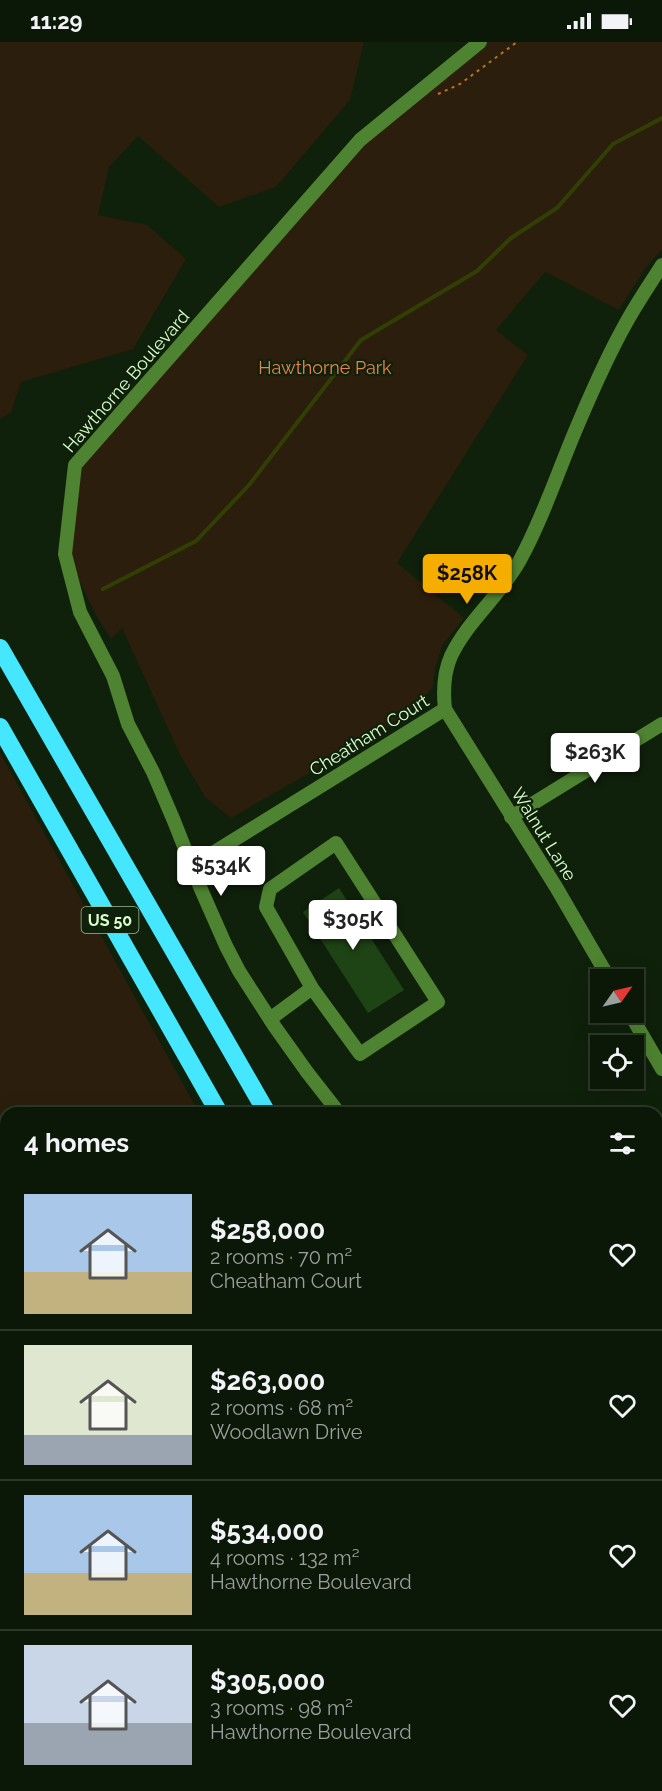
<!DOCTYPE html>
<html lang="en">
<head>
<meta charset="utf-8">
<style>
  :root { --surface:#0b1808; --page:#142112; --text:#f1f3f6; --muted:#9aa09c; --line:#2b3729; --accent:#f5ae00 }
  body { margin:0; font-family:Raleway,sans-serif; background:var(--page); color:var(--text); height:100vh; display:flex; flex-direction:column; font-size:22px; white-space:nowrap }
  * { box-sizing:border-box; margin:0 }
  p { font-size:20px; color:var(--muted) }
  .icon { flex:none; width:33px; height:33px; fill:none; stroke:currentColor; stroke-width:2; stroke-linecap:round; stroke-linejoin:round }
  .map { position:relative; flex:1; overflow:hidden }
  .drawer { position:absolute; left:0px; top:1065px; width:663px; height:684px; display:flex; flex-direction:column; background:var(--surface); border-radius:18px 18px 0 0; box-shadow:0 6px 24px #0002,0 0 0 2px var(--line) }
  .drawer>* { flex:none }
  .needle { width:39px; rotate:56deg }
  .controls { position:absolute; left:590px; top:927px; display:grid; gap:12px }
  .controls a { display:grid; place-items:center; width:54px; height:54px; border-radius:0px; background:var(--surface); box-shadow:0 6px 24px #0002,0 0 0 2px var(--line); font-size:30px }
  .price { position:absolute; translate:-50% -51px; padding:0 14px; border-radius:6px; background:#fff; color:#222; font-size:20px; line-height:39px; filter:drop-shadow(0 2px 3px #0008) }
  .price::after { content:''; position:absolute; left:50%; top:36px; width:18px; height:14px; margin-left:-9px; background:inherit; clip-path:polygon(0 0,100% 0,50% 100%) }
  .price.active { background:var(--accent); color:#111 }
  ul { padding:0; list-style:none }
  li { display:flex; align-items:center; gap:18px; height:150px; padding:0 24px }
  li+li { border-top:2px solid var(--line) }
  li span { display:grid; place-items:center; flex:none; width:168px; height:120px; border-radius:0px; color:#555 }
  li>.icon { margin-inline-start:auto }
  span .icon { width:72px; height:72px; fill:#fffc; stroke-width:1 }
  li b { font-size:26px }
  h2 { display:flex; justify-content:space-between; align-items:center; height:72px; padding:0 24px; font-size:26px }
  .status { display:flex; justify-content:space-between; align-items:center; height:42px; padding:0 30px; background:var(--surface); direction:ltr }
  .status svg { height:16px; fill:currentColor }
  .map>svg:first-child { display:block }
  .green { fill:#2b1e0d }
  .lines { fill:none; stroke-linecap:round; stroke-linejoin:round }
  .stream { stroke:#313f05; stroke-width:4 }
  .building { fill:#1e4315 }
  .path { stroke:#ba7623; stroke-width:2; stroke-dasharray:3 4.5; stroke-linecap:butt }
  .minor { stroke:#4e8331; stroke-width:14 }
  .highway { stroke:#45e7ff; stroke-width:18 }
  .labels { text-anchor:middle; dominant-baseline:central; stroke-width:4.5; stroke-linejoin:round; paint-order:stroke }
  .shield { fill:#0f200b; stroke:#9cbc91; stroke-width:1.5 }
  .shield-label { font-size:16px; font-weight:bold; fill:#d8ffca }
  .park-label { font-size:18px; fill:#e9854c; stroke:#0f200b }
  .street-label { font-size:18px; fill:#d8ffca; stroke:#0f200b }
</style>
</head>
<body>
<div class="status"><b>11:29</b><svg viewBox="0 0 49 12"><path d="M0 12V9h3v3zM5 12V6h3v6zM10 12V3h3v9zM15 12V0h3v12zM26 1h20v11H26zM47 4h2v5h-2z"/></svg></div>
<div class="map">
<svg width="662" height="1749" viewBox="0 0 662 1749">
  <rect width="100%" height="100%" fill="#0f200b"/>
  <g class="green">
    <path d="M 0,0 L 364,0 L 350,58 L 276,145 L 219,165 L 138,94 L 109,125 L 98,173 L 147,183 L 186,217 L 133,307 L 21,340 L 11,370 L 0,377 Z"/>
    <path d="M 484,0 L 662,0 L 662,207 L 644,228 L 619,268 L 545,230 L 496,288 L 528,313 L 397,521 L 464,576 L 442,604 L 435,626 L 433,645 L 405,676 L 231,776 L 205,755 L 180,713 L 122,586 L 111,597 L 96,573 L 80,540 L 71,515 L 78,434 L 89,410 L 376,88 Z"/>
    <path d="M 0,711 L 199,1071 L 6,1071 L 6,1360 L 0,1359 Z"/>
  </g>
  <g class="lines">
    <path class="stream" d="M 103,547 L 196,499 L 249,443 L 361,298 L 477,229 L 511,196 L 557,166 L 613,102 L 662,76"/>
  </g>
  <path class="building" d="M 339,846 L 404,948 L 368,971 L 303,870 Z"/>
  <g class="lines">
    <path class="path" d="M 438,52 L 460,42 L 517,0"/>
    <g class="minor">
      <path d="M 445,667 L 556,845 L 610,938"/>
      <path d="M 511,775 L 662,682"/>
      <path d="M 192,824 L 445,667 C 443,649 444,630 451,614 C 468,578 501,553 520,518 C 544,474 559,426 579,380 C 593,347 608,313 626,281 C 637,261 650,242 662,223"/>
      <path d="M 629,970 L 662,1027"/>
      <path d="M 270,977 L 312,946 L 360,1012 L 438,960 L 336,801 L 270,847 L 266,865 L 312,946"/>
      <path d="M 339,1071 L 307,1030 L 275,985 L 239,929 L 226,904 L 200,845 L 174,779 L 153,730 L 128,682 L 113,634 L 80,570 L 65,512 L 75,423 L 360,98 L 480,0"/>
      <path d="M 0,1391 L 6,1400"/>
      <path d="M 0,1424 L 6,1420"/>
      <path d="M 657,1451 L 662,1454"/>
      <path d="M 0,1500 L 6,1496"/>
      <path d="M 0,1562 L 6,1568"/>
      <path d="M 0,1621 L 6,1614"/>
      <path d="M 225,1743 L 229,1749"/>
      <path d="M 319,1743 L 323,1749"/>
      <path d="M 344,1749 L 347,1743"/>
    </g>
    <g class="highway">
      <path d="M 0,606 L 267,1071"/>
      <path d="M 0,685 L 219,1071"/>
      <path d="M 657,1597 L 662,1605"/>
      <path d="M 497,1743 L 500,1749"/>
      <path d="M 608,1743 L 612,1749"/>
      <path d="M 653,1743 L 657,1749"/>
    </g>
  </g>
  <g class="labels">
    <rect class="shield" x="81.5" y="865" width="57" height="26" rx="4.5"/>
    <g class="shield-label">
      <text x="110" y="878">US 50</text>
    </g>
    <g class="park-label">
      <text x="325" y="325">Hawthorne Park</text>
    </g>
    <g class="street-label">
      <text transform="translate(126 339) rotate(-49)">Hawthorne Boulevard</text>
      <text transform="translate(369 693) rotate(-32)">Cheatham Court</text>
      <text transform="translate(544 792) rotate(58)">Walnut Lane</text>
    </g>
  </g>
</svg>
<div class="controls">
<a><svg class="needle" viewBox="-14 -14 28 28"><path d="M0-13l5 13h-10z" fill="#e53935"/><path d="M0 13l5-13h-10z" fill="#9aa09c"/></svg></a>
<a><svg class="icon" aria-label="locate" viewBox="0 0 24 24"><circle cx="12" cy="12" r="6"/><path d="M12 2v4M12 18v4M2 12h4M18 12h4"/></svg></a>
</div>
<b class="price active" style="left:467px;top:563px">$258K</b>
<b class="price" style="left:595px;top:742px">$263K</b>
<b class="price" style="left:221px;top:855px">$534K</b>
<b class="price" style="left:353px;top:909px">$305K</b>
<section class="drawer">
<h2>4 homes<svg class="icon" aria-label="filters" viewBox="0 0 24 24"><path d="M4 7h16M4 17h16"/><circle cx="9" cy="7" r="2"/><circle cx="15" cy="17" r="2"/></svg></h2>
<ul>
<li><span style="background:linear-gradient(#a9c7e8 65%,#c2b280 0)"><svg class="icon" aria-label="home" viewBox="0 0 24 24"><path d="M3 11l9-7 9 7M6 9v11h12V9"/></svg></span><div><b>$258,000</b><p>2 rooms · 70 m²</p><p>Cheatham Court</p></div><svg class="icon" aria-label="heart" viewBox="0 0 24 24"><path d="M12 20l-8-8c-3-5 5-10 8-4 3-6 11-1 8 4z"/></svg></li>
<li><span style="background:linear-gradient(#dfe7d0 75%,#9aa5b1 0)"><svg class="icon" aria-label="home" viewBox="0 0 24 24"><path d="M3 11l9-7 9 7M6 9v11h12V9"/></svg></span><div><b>$263,000</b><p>2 rooms · 68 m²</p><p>Woodlawn Drive</p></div><svg class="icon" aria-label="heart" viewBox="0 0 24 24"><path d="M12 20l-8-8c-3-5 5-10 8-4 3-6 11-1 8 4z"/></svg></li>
<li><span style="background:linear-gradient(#a9c7e8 65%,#c2b280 0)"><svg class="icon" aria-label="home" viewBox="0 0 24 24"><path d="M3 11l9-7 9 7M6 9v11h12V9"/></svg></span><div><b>$534,000</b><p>4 rooms · 132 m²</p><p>Hawthorne Boulevard</p></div><svg class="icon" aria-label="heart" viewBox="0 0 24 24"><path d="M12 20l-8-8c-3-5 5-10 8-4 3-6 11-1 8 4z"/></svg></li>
<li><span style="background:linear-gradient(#c9d6e8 65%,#9aa5b1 0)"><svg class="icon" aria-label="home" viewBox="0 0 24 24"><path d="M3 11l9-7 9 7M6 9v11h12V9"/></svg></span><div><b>$305,000</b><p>3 rooms · 98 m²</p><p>Hawthorne Boulevard</p></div><svg class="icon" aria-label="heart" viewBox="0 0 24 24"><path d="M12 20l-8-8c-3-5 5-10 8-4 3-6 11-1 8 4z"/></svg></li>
</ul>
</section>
</div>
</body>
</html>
